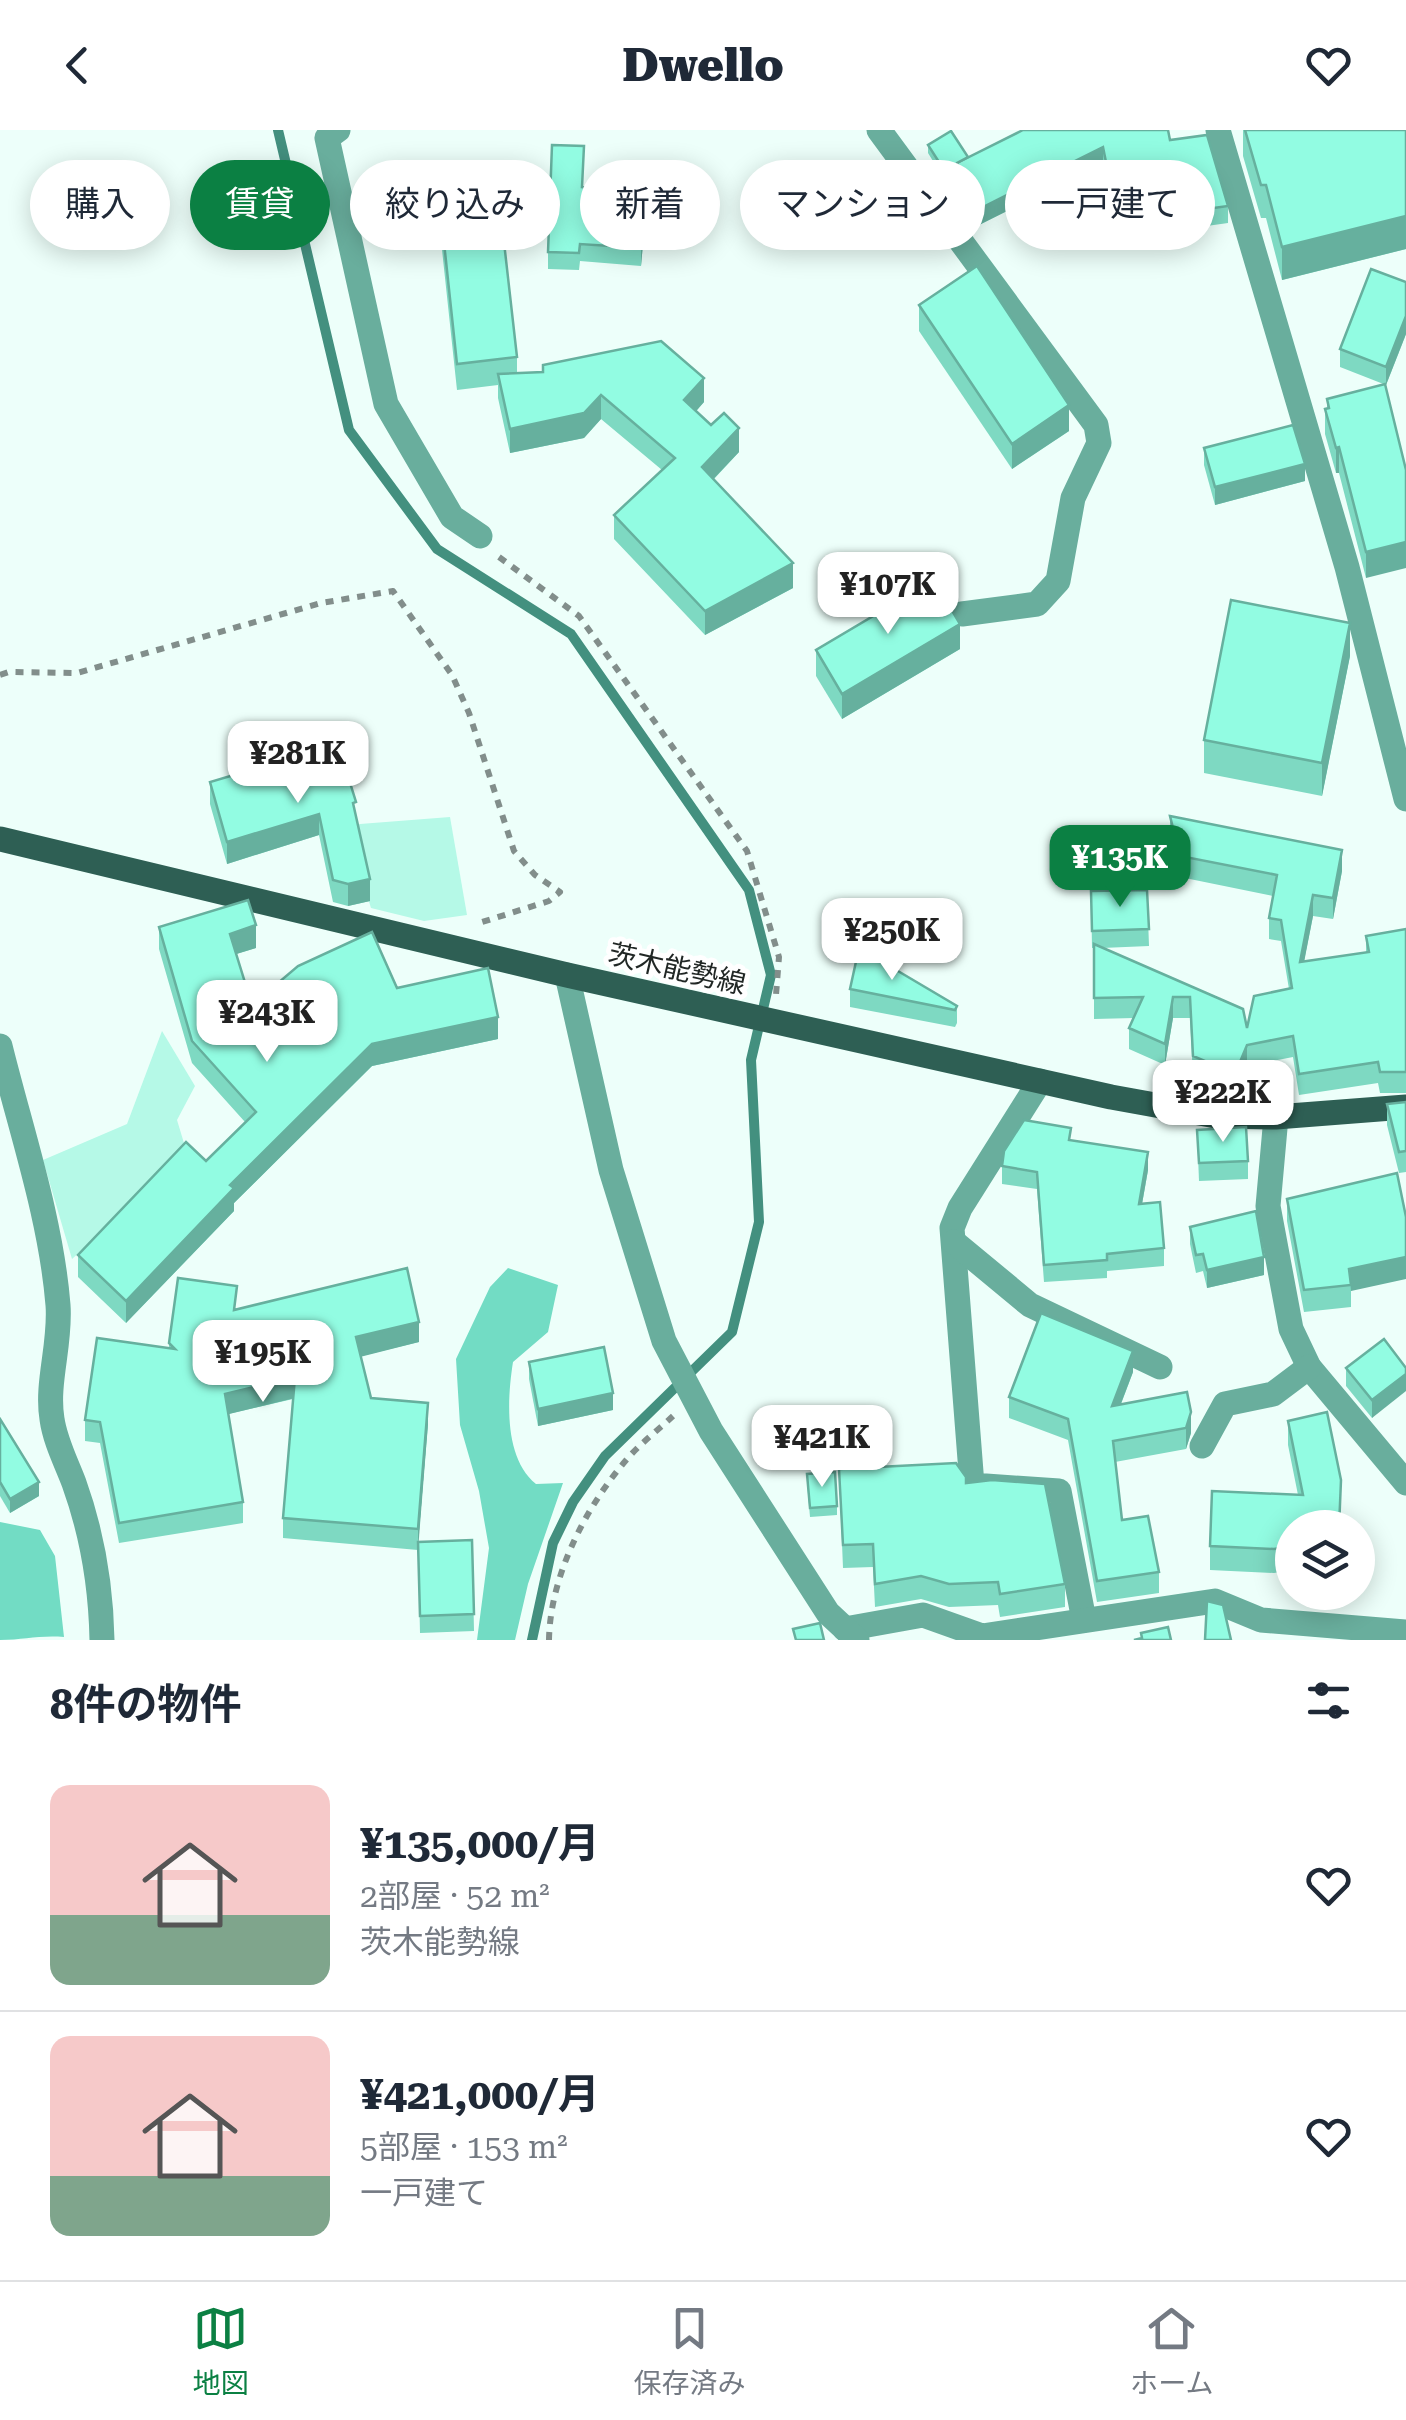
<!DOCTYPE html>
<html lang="ja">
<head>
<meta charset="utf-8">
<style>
  :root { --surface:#fff; --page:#f6f6f7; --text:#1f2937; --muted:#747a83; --line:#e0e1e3; --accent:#0b8043 }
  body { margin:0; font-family:"Roboto Serif","Noto Sans JP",serif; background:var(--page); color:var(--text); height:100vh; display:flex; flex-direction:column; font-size:38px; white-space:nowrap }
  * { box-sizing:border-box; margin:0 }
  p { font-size:32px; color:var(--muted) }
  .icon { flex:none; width:55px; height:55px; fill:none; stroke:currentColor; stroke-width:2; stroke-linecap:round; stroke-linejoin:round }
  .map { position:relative; height:1510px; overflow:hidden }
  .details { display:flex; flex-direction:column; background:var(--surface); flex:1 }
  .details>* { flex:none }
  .hud { position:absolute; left:30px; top:30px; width:1348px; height:90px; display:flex; gap:20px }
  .fabs { position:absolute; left:1275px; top:1380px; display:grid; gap:20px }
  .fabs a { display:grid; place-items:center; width:100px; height:100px; border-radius:50%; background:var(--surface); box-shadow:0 5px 25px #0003; font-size:50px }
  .price { position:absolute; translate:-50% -85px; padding:0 22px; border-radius:20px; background:#fff; color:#222; font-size:32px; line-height:65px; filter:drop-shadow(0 2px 5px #0008) }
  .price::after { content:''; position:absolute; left:50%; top:60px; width:30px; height:22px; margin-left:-15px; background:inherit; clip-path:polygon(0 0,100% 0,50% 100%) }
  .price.on { background:var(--accent); color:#fff }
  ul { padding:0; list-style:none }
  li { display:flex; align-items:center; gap:30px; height:250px; padding:0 50px }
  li+li { border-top:2px solid var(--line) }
  li span { display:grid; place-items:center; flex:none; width:280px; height:200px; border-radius:20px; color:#555 }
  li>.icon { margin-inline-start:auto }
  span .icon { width:120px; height:120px; fill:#fffc; stroke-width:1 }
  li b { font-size:42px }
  h2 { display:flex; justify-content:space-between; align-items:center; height:120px; padding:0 50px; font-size:42px }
  .chip { padding:0 35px; border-radius:45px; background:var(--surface); box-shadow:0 5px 25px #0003; font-size:35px; line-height:90px }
  .chip.on { background:var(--accent); color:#fff }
  header { display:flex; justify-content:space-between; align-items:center; height:130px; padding:0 50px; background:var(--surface); font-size:45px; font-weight:800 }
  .tabs { display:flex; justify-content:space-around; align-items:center; height:140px; border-top:2px solid var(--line); background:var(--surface); font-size:28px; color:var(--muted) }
  .tabs a { display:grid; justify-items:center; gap:5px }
  .tabs .on { color:var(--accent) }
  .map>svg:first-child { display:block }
  .green { fill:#b5f9e7 }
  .forest { fill:#72dcc4 }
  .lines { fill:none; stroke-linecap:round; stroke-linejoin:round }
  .stream { stroke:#43907f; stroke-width:10 }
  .path { stroke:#828e8b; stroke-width:6; stroke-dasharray:8 8; stroke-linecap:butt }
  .minor { stroke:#69ae9d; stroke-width:25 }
  .tertiary { stroke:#69ae9d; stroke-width:25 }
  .primary { stroke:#2e5f54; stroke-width:25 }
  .wall { fill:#7ed9c2 }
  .shaded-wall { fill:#66b09e }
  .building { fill:#92fce2; stroke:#66b09e; stroke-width:2.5 }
  .labels { text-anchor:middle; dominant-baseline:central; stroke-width:10; stroke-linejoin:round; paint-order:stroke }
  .street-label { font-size:28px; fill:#212725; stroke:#fff }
</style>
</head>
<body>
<header><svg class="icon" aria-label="back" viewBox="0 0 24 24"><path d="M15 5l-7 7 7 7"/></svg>Dwello<svg class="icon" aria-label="heart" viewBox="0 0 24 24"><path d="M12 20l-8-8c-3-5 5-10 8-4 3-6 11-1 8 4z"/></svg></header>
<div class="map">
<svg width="1406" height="1510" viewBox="0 0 1406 1510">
  <rect width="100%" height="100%" fill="#edfffa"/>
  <g class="green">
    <path d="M 450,687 L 467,785 L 424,791 L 371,778 L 347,700 L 360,694 Z"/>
    <path d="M 162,901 L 195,956 L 177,990 L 187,1023 L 72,1129 L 43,1030 L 127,994 Z"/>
  </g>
  <g class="forest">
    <path d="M 508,1138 L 558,1155 L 548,1202 L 513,1232 C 507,1270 504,1328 536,1354 L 563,1353 L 528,1454 L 515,1510 L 477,1510 L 489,1418 L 479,1361 L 460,1295 L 456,1229 L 490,1157 Z"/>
    <path d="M 0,1392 L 40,1400 L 55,1426 L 64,1507 C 39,1505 24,1510 0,1510 Z"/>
  </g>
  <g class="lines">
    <path class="stream" d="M 278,0 L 349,300 L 437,419 L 571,504 L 749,760 L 771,845 L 751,930 L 759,1092 L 732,1202 L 605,1326 L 573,1372 L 553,1413 L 532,1510"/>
    <g class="path">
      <path d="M 499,427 L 579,486 L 747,721 L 779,827 L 776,865"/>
      <path d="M 0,545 L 9,542 L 77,543 L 321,473 L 393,461 L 452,545 L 469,583 L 514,721 L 535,745 L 560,762 L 549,771 L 479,793"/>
      <path d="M 549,1510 C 550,1446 586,1376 628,1328 C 641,1313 658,1300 673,1286"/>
    </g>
    <g class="minor">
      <path d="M 338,0 L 327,8 L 386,274 L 452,387 L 480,406"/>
      <path d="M 879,0 L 1096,295 L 1099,313 L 1073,368 L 1058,451 L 1037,474 L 962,484"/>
      <path d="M 1218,0 L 1347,437 L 1406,669"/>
      <path d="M 0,916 C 21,1001 51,1088 58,1175 C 61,1214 46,1253 52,1289 C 55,1311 66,1332 74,1353 C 92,1403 101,1458 102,1510"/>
      <path d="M 1040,951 L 960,1078 L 952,1098 L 972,1355 L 1059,1361 L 1084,1490"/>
      <path d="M 1276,987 L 1268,1076 L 1291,1199 L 1309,1237 L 1406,1353"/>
      <path d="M 954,1112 L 1030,1175 L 1160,1237"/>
      <path d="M 1202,1316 L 1225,1274 L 1273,1264 L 1309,1237"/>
      <path d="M 845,1499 L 923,1485 L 982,1506 L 1215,1471 L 1261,1490 L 1406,1502"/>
    </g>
    <path class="tertiary" d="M 567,845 L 611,1040 L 664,1211 L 711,1301 L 828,1483 L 857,1510"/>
    <path class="primary" d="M 0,709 L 567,845 L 1111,967 L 1216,986 L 1276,987 L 1406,977"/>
  </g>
  <g class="wall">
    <path d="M 1243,0 L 1406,0 L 1406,119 L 1282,150 L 1266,88 L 1261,88 L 1243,26 Z"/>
    <path d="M 1170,10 L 1228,76 L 1228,93 L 1164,102 L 1123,114 L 1129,50 L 1108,59 L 1103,33 L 979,95 L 957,49 L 957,45 L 946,52 L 928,23 L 928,15 L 968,27 Z"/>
    <path d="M 583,57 L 646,81 L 641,136 L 580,131 L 579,140 L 548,139 L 548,122 Z"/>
    <path d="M 440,75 L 517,227 L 517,243 L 704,272 L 696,281 L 739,322 L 714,349 L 793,458 L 705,505 L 614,409 L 614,385 L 662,340 L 601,289 L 584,308 L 510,323 L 498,268 L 498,255 L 457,260 L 440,101 Z"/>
    <path d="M 1406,152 L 1406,204 L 1386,255 L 1340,237 L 1340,219 Z"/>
    <path d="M 919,175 L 1069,301 L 1012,339 L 919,201 Z"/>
    <path d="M 1385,254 L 1366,448 L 1339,343 L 1336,343 L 1325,304 L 1325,279 L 1327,278 L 1327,269 Z"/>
    <path d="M 1204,318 L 1305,351 L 1215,375 L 1204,335 Z"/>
    <path d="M 960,519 L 842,589 L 816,546 L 816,520 Z"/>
    <path d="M 1350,526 L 1322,666 L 1204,643 L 1204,610 Z"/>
    <path d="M 210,652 L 356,685 L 370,771 L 348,776 L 333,772 L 319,705 L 227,734 L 210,674 Z"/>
    <path d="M 1170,686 L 1342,741 L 1333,789 L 1313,786 L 1304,831 L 1366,822 L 1366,806 L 1406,799 L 1406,963 L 1380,963 L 1378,953 L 1299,965 L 1293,927 L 1247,936 L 1235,965 L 1193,947 L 1190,888 L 1173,888 L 1165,935 L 1129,919 L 1129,898 L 1134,888 L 1094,889 L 1094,818 L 1092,818 L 1091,761 L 1147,760 L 1149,816 L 1102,818 L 1247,898 L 1289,859 L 1281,811 L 1269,809 L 1269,788 L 1273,766 L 1180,747 L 1170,707 Z"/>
    <path d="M 159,797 L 256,818 L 236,824 L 252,875 L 397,858 L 498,909 L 372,936 L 234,1073 L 234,1081 L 126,1193 L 78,1147 L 78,1125 L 206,1031 L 245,992 L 192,933 L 159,819 Z"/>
    <path d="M 850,859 L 957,876 L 957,893 L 955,897 L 850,877 Z"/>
    <path d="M 1406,972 L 1406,1042 L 1399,1043 L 1387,995 L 1387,974 Z"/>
    <path d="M 1197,1000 L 1248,1031 L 1248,1049 L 1199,1051 Z"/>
    <path d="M 1071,1010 L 1148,1040 L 1142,1074 L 1164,1118 L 1164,1136 L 1107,1141 L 1107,1148 L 1044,1152 L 1037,1059 L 1002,1054 L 1002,1036 Z"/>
    <path d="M 1287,1069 L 1406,1087 L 1351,1161 L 1351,1177 L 1304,1182 L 1287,1091 Z"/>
    <path d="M 1190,1097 L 1264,1145 L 1207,1158 L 1203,1141 L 1196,1143 L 1190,1114 Z"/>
    <path d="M 237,1180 L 419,1212 L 361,1226 L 371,1268 L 428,1294 L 418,1412 L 472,1410 L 474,1501 L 420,1503 L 418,1414 L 418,1420 L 283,1408 L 283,1388 L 293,1269 L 228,1284 L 243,1372 L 243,1393 L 119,1413 L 100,1313 L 85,1311 L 85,1290 L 169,1218 L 169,1213 Z"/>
    <path d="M 529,1232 L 613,1280 L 538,1296 L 529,1249 Z"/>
    <path d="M 1346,1238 L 1406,1238 L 1372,1288 L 1346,1256 Z"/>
    <path d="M 1133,1242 L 1121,1274 L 1187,1262 L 1191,1303 L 1186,1319 L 1115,1332 L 1122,1390 L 1159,1442 L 1159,1463 L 1097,1472 L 1068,1310 L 1009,1288 L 1009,1267 Z"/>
    <path d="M 0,1289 L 39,1366 L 10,1383 L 0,1366 Z"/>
    <path d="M 1288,1291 L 1341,1374 L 1340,1398 L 1292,1398 L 1292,1440 L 1274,1443 L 1210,1440 L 1210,1416 L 1298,1365 L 1288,1315 Z"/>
    <path d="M 839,1339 L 966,1353 L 1065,1454 L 1065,1477 L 1000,1487 L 998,1475 L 949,1477 L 921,1469 L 875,1477 L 873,1437 L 843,1438 Z"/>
    <path d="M 807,1353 L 837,1376 L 837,1385 L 810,1387 Z"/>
  </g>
  <g class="shaded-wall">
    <path d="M 1103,17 L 1103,33 L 979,95 L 979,79 Z"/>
    <path d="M 1132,32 L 1132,49 L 1108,59 L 1108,42 Z"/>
    <path d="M 957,36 L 957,45 L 946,52 L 946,43 Z"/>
    <path d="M 646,63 L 646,81 L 641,136 L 641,118 Z"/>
    <path d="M 1164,85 L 1164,102 L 1123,114 L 1123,97 Z"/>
    <path d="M 1406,86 L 1406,119 L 1282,150 L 1282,117 Z"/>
    <path d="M 1406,186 L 1406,204 L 1386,255 L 1386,237 Z"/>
    <path d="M 704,248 L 704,272 L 684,295 L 684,270 Z"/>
    <path d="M 601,265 L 601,289 L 584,308 L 510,323 L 510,299 Z"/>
    <path d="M 1069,275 L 1069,301 L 1012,339 L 1012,314 Z"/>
    <path d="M 739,298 L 739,322 L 702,361 L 702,337 Z"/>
    <path d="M 1339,317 L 1339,343 L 1336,343 L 1336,318 Z"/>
    <path d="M 1305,334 L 1305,351 L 1215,375 L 1215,357 Z"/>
    <path d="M 1406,412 L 1406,438 L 1366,448 L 1366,422 Z"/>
    <path d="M 793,433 L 793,458 L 705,505 L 705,481 Z"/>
    <path d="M 1350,493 L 1350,526 L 1322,666 L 1322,633 Z"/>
    <path d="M 960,494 L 960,519 L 842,589 L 842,564 Z"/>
    <path d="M 319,684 L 319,705 L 227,734 L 227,712 Z"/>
    <path d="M 1342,720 L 1342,741 L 1333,789 L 1333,768 Z"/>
    <path d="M 370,749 L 370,771 L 348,776 L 348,754 Z"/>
    <path d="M 1313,765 L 1313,786 L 1300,853 L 1300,832 Z"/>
    <path d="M 256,795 L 256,818 L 230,826 L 230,804 Z"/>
    <path d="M 1173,867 L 1173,888 L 1165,935 L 1165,914 Z"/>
    <path d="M 498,887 L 498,909 L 372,936 L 234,1073 L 234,1081 L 126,1193 L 126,1171 L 230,1055 L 372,914 Z"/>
    <path d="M 1247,915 L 1247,936 L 1235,965 L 1235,944 Z"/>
    <path d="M 1148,1022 L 1148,1040 L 1139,1091 L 1139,1074 Z"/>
    <path d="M 1264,1127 L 1264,1145 L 1207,1158 L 1207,1140 Z"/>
    <path d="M 1406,1127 L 1406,1149 L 1351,1161 L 1349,1139 Z"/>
    <path d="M 419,1192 L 419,1212 L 356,1228 L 356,1207 Z"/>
    <path d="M 1133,1221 L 1133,1242 L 1112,1297 L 1112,1276 Z"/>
    <path d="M 1406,1244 L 1406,1261 L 1372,1288 L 1372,1270 Z"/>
    <path d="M 295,1247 L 295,1268 L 225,1285 L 225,1264 Z"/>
    <path d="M 613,1263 L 613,1280 L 538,1296 L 538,1279 Z"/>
    <path d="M 428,1273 L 428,1294 L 418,1420 L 418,1399 Z"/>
    <path d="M 1191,1282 L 1191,1303 L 1186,1319 L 1186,1298 Z"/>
    <path d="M 39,1352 L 39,1366 L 10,1383 L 10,1369 Z"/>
  </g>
  <g class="building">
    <path d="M 1023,0 L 1168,0 L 1170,10 L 1207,5 L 1228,76 L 1164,85 L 1123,97 L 1132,32 L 1108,42 L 1103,17 L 979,79 L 957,33 Z"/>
    <path d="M 1245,0 L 1406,0 L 1406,86 L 1282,117 L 1266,55 L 1261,55 Z"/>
    <path d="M 951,1 L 968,27 L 957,33 L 957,36 L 946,43 L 928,15 Z"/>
    <path d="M 552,15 L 584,16 L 582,57 L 646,63 L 641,118 L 580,114 L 579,123 L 548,122 Z"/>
    <path d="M 499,68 L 517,227 L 457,234 L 440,75 Z"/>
    <path d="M 977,136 L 1069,275 L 1012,314 L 919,175 Z"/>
    <path d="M 1371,139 L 1406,152 L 1406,186 L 1386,237 L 1340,219 Z"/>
    <path d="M 661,211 L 704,248 L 684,270 L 711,295 L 724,283 L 739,298 L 702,337 L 793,433 L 705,481 L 614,385 L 675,328 L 601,265 L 584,283 L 510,299 L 498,244 L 543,242 L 543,235 Z"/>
    <path d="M 1385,254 L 1406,340 L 1406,412 L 1366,422 L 1339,317 L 1336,318 L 1325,279 L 1329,278 L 1327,269 Z"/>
    <path d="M 1293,295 L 1305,334 L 1215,357 L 1204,318 Z"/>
    <path d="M 934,450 L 960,494 L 842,564 L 816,520 Z"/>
    <path d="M 1231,470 L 1350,493 L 1322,633 L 1204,610 Z"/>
    <path d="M 338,614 L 356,672 L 353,673 L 370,749 L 348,754 L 333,750 L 319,684 L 227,712 L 210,652 Z"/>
    <path d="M 1170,686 L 1342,720 L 1333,768 L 1313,765 L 1300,832 L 1369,822 L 1366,806 L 1406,799 L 1406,942 L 1380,942 L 1378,932 L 1299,944 L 1293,906 L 1247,915 L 1235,944 L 1193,926 L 1190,867 L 1173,867 L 1165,914 L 1129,898 L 1143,867 L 1094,868 L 1094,814 L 1243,879 L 1247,898 L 1254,866 L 1292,858 L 1281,790 L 1269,788 L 1277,745 L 1180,726 Z"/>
    <path d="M 1147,760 L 1149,799 L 1092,801 L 1091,761 Z"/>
    <path d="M 248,770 L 256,795 L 230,804 L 252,875 L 298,836 L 372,802 L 397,858 L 488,838 L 498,887 L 372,914 L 230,1055 L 234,1058 L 126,1171 L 78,1125 L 186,1012 L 206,1031 L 256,982 L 192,911 L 159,797 Z"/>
    <path d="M 859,818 L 957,876 L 955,880 L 850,859 Z"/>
    <path d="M 1406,972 L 1406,1021 L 1399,1022 L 1387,974 Z"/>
    <path d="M 1024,990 L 1071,998 L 1069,1010 L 1148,1022 L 1139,1074 L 1160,1072 L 1164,1118 L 1107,1124 L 1107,1130 L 1044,1135 L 1037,1042 L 1002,1036 L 1004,1021 Z"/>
    <path d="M 1246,997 L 1248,1031 L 1199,1033 L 1197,1000 Z"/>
    <path d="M 1397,1043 L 1406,1087 L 1406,1127 L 1349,1139 L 1351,1155 L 1304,1160 L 1287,1069 Z"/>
    <path d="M 1256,1081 L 1264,1127 L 1207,1140 L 1203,1124 L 1196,1125 L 1190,1097 Z"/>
    <path d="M 407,1138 L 419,1192 L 356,1207 L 371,1268 L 428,1273 L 418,1399 L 283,1388 L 295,1247 L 225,1264 L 243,1372 L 119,1393 L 100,1292 L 85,1290 L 97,1208 L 175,1219 L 169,1213 L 178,1148 L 237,1156 L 234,1180 Z"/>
    <path d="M 1041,1183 L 1133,1221 L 1112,1276 L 1187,1262 L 1191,1282 L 1186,1298 L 1113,1311 L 1122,1390 L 1148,1386 L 1159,1442 L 1097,1451 L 1068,1289 L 1009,1267 Z"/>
    <path d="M 1384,1209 L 1406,1238 L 1406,1244 L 1372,1270 L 1346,1238 Z"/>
    <path d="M 604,1217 L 613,1263 L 538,1279 L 529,1232 Z"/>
    <path d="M 1327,1282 L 1341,1350 L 1339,1398 L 1292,1398 L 1292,1416 L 1274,1419 L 1210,1416 L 1212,1361 L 1303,1365 L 1288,1291 Z"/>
    <path d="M 0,1289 L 39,1352 L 10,1369 L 0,1352 Z"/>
    <path d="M 956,1333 L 966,1347 L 966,1353 L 992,1350 L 1045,1354 L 1065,1454 L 1000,1464 L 998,1452 L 949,1454 L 921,1446 L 875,1454 L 873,1414 L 843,1415 L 839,1339 Z"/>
    <path d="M 835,1342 L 837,1376 L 810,1378 L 807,1344 Z"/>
    <path d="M 472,1410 L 474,1484 L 420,1486 L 418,1412 Z"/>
    <path d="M 1207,1471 L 1223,1475 L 1231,1510 L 1205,1510 Z"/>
    <path d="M 820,1493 L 824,1510 L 796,1510 L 793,1499 Z"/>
    <path d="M 1168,1497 L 1171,1510 L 1134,1510 L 1142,1508 L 1141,1503 Z"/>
  </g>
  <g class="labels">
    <g class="street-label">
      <text transform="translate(677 839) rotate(13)">茨木能勢線</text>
    </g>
  </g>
</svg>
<div class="fabs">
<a><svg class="icon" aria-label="layers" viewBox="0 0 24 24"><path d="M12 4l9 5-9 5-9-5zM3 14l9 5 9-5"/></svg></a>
</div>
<b class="price" style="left:888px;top:507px">¥107K</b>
<b class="price" style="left:298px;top:676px">¥281K</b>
<b class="price on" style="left:1120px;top:780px">¥135K</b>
<b class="price" style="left:892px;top:853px">¥250K</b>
<b class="price" style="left:267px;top:935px">¥243K</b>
<b class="price" style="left:1223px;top:1015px">¥222K</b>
<b class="price" style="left:263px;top:1275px">¥195K</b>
<b class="price" style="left:822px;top:1360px">¥421K</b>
<div class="hud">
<a class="chip">購入</a>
<a class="chip on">賃貸</a>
<a class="chip">絞り込み</a>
<a class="chip">新着</a>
<a class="chip">マンション</a>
<a class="chip">一戸建て</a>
</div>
</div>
<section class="details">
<h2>8件の物件<svg class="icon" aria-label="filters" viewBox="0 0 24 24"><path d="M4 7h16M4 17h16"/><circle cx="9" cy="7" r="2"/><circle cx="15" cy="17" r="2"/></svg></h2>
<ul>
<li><span style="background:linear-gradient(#f6c9c9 65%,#7fa58c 0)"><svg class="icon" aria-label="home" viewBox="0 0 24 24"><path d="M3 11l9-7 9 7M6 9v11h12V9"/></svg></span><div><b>¥135,000/月</b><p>2部屋 · 52 m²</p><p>茨木能勢線</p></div><svg class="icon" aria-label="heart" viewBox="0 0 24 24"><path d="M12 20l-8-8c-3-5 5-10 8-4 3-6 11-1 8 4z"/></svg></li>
<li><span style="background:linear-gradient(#f6c9c9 70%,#7fa58c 0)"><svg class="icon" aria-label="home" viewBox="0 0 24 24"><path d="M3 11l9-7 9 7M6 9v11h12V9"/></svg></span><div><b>¥421,000/月</b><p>5部屋 · 153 m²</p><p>一戸建て</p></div><svg class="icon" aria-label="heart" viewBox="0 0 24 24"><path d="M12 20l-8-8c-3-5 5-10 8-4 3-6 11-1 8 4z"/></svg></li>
</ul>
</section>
<nav class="tabs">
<a class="on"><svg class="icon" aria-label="map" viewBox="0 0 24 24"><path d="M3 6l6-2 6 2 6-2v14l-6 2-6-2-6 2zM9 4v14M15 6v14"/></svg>地図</a>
<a><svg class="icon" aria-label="saved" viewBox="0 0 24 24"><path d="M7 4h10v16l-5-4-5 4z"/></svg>保存済み</a>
<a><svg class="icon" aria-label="home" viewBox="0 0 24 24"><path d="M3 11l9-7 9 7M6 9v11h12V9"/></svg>ホーム</a>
</nav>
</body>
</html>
